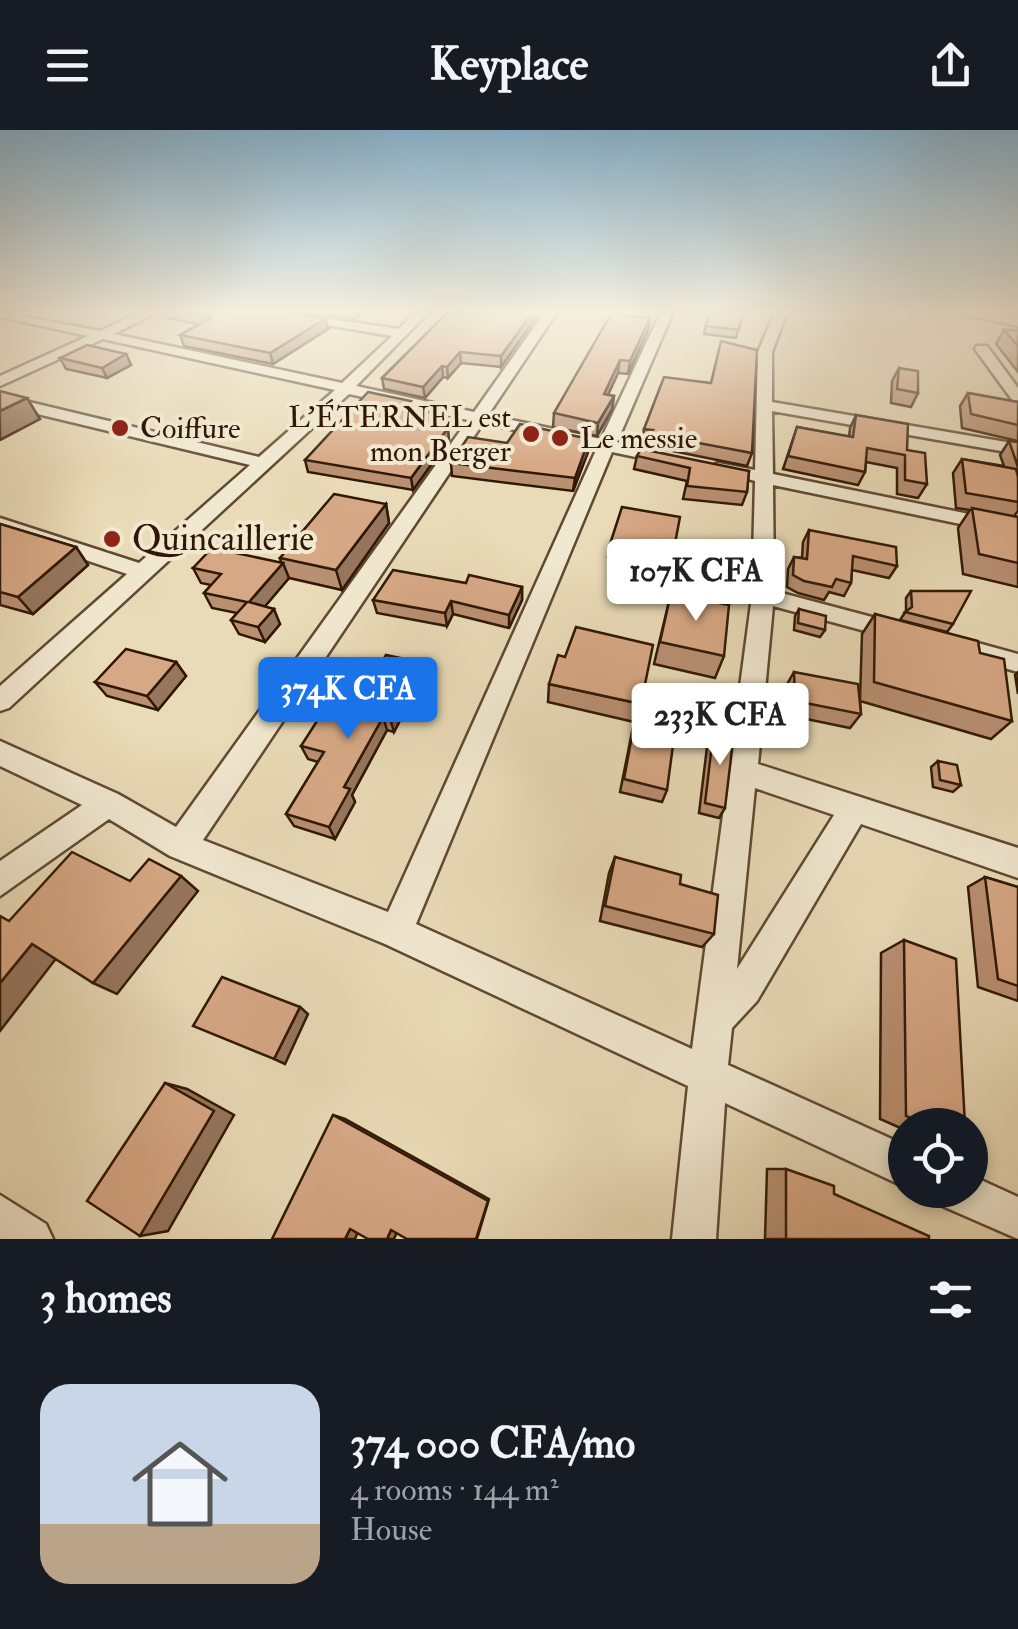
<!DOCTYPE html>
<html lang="en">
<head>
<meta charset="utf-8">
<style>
  :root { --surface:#171b24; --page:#20242c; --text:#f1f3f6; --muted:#9ea1a6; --line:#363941; --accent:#1a73e8 }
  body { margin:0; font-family:"IM FELL Double Pica",serif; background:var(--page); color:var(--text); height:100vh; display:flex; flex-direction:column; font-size:38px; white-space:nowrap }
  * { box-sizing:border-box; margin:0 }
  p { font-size:32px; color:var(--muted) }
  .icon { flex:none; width:55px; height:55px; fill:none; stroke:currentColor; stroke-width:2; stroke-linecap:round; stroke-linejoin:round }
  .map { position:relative; height:1109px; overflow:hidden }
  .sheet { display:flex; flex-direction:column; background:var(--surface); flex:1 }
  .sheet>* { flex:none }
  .fabs { position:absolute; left:888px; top:978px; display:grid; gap:20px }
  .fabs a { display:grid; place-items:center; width:100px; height:100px; border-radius:50%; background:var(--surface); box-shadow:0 5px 15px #0003; font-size:50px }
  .price { position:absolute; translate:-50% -85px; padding:0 22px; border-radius:10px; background:#fff; color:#222; font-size:32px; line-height:65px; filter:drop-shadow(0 2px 5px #0008) }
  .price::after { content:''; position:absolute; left:50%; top:60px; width:30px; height:22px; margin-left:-15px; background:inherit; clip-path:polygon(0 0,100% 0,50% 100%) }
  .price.current { background:var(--accent); color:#fff }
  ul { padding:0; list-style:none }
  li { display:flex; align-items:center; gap:30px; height:250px; padding:0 40px }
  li+li { border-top:2px solid var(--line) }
  li span { display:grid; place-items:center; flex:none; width:280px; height:200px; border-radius:30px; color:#555 }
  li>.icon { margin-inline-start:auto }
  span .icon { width:120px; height:120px; fill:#fffc; stroke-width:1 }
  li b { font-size:42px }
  h2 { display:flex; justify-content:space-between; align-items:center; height:120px; padding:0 40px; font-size:42px }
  header { display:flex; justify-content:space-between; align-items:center; height:130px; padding:0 40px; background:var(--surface); font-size:45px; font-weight:700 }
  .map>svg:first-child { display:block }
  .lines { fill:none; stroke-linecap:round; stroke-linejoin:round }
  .minor-casing { stroke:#5f4932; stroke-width:5 }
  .minor { fill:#f1e8d0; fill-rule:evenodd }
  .wall { fill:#b99072; stroke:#311806; stroke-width:2.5 }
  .shaded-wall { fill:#96765d; stroke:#311806; stroke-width:2.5 }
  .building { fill:#d7a885; stroke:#311806; stroke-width:2.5 }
  .poi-dot { fill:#8f2418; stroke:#f1e8d0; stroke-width:4 }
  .labels { text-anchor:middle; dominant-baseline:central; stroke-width:8; stroke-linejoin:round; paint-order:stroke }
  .far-poi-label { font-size:30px; fill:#311806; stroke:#f1e8d0; text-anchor:start }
  .poi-label { font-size:35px; fill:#311806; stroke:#f1e8d0; text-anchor:start }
</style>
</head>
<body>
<header><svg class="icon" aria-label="menu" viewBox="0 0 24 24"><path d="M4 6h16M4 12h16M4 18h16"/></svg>Keyplace<svg class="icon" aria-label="share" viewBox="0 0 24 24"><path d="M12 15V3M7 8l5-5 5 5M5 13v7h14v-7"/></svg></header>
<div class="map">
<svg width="1018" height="1109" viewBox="0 0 1018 1109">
  <rect width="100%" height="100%" fill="#e9dbb7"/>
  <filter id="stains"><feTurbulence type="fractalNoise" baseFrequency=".002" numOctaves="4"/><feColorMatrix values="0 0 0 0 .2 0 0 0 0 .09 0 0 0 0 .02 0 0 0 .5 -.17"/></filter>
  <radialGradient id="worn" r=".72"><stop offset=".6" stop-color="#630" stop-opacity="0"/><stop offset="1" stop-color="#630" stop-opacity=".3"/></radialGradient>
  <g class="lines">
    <defs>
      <g id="minor">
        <path d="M 0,182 L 100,201 L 141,182 L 157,182 L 114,204 L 342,253 L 392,206 L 250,182 L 281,182 L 399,199 L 416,182 L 429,182 L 356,256 L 474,282 L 545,182 L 557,182 L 488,285 L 601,309 L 661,182 L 673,182 L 617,312 L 678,329 L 669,334 L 612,322 L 416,794 L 692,919 L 752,466 L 755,351 L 709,338 L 718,333 L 755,340 L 758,222 L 775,182 L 787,182 L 772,222 L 772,272 L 1018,314 L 1018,324 L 772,281 L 773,344 L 1018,394 L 1018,406 L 773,355 L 774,461 L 902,495 L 914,503 L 902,511 L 773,476 L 758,634 L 1018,718 L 1018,748 L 861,694 L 757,871 L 732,898 L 728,935 L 905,1015 L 905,1057 L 725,973 L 716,1109 L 672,1109 L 688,956 L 385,814 L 170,726 L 109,689 L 0,766 L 0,731 L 82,675 L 0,636 L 0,611 L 118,664 L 176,697 L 468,290 L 349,264 L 9,578 L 0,581 L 0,556 L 127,444 L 0,401 L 0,388 L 139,433 L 250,335 L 0,275 L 0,265 L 259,327 L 335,260 L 103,209 L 0,256 L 0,246 L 88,206 L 0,187 ZM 483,293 L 597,318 L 388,782 L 203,710 ZM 755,658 L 834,685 L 737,839 Z"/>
        <path d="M 965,182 L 1018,188 L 1018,196 L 967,185 Z"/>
        <path d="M 977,216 L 987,216 L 1018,258 L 1018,273 L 1013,271 L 975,219 Z"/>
        <path d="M 974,512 L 1018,524 L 1018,542 L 966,527 L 962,521 Z"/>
        <path d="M 970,1045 L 1018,1067 L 1018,1109 L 940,1075 L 934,1060 L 970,1060 Z"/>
        <path d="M 0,1065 L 46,1094 L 53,1109 L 0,1109 Z"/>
      </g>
    </defs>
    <use href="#minor" class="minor-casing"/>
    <use href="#minor" class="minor"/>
  </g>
  <g class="wall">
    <path d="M 164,182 L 285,182 L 328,199 L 273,234 L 184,216 L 180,205 L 199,194 L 167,188 Z"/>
    <path d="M 306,182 L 364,182 L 355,189 Z"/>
    <path d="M 448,182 L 540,182 L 501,237 L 461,233 L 448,248 L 443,247 L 425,268 L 384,259 L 382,248 Z"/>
    <path d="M 687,182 L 743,182 L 736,208 L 704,204 L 708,185 Z"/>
    <path d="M 648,200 L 628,244 L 618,243 L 608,265 L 614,266 L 612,279 L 597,306 L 553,297 L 554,283 Z"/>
    <path d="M 1004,200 L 1018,200 L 1018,242 L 996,214 Z"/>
    <path d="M 126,224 L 131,235 L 107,248 L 66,239 L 60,228 Z"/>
    <path d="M 899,238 L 918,263 L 911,277 L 891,273 L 892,251 Z"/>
    <path d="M 968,263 L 1018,272 L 1018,311 L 962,298 L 960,276 Z"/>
    <path d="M 412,279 L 443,295 L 442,297 L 449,310 L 413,360 L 308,342 L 305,330 Z"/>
    <path d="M 856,285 L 907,320 L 927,354 L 918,368 L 897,364 L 897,338 L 866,332 L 865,342 L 858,355 L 783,339 L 797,297 L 849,307 L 850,298 Z"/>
    <path d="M 644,299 L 752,323 L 747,336 L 648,316 L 649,312 L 642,311 Z"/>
    <path d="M 589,309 L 588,322 L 573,361 L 452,346 L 451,333 L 507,313 Z"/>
    <path d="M 1009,311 L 1018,312 L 1018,381 L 1014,386 L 1018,387 L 1018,457 L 963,444 L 958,398 L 970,380 L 956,378 L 953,343 L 962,329 L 1004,336 L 1000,325 Z"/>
    <path d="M 637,326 L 749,341 L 747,362 L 742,375 L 683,369 L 687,351 L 634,339 Z"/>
    <path d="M 386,374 L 389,393 L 342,460 L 289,448 L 265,476 L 280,494 L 265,512 L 239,504 L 231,490 L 237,483 L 212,478 L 204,463 L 211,455 L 201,453 L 193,438 L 281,433 L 280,428 Z"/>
    <path d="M 0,394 L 76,417 L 88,435 L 33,484 L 0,475 Z"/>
    <path d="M 809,400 L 897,436 L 889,448 L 852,440 L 851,453 L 844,466 L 829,462 L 824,470 L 798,463 L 787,457 L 788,439 L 794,427 L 802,428 L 803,412 Z"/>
    <path d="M 610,414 L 673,424 L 669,438 L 608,427 Z"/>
    <path d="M 466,453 L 522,457 L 522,470 L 509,498 L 453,484 L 447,496 L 377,483 L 373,470 Z"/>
    <path d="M 911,461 L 953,494 L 947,502 L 900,490 L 906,481 L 906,468 Z"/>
    <path d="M 671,463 L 724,526 L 715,548 L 654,534 Z"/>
    <path d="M 799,479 L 825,500 L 820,507 L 794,500 L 795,486 Z"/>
    <path d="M 875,484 L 980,523 L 1012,591 L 991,609 L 860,571 L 861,584 L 850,598 L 787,585 L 786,556 L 794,542 L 860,570 L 862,504 Z"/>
    <path d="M 176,532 L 186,546 L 158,580 L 107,566 L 95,552 Z"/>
    <path d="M 1018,542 L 1018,564 L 1015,545 Z"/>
    <path d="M 422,547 L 394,602 L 387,600 L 352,665 L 355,672 L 335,709 L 294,696 L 286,684 L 318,632 L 308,629 L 301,616 L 352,584 Z"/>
    <path d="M 549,554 L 641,574 L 638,584 L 667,660 L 662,672 L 620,662 L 634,592 L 548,572 Z"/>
    <path d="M 714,598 L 725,678 L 719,688 L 699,683 L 708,609 Z"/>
    <path d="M 938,631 L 961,655 L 953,662 L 933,657 L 931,637 Z"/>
    <path d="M 615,727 L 680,754 L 714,804 L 702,817 L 600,791 L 609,743 Z"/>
    <path d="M 985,747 L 1018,757 L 1018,871 L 978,857 L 968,757 Z"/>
    <path d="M 904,810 L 965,995 L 905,995 L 905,1000 L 880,989 L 881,823 Z"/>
    <path d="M 767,1039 L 786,1039 L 834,1064 L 929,1109 L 765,1109 Z"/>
  </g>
  <g class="shaded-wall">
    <path d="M 353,182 L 364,182 L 355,189 Z"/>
    <path d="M 533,182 L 540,182 L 501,237 L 501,226 Z"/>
    <path d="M 650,188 L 648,200 L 628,244 L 630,231 Z"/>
    <path d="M 325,189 L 328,199 L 273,234 L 270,223 Z"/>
    <path d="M 460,222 L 461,233 L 448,248 L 447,237 Z"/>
    <path d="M 126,224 L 131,235 L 107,248 L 102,238 Z"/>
    <path d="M 620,230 L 618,243 L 602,277 L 604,264 Z"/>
    <path d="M 442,236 L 443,247 L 425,268 L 423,257 Z"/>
    <path d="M 614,266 L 612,279 L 597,306 L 598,293 Z"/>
    <path d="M 27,268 L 40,289 L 0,310 L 0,281 Z"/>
    <path d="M 442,284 L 443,295 L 434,307 L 433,296 Z"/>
    <path d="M 448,298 L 449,310 L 413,360 L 411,348 Z"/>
    <path d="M 589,309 L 588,322 L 573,361 L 575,348 Z"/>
    <path d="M 386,374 L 389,393 L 342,460 L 336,440 Z"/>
    <path d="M 76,417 L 88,435 L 33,484 L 18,467 Z"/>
    <path d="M 283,433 L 289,448 L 256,487 L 249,472 Z"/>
    <path d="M 522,457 L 522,470 L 509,498 L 509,485 Z"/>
    <path d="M 451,471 L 453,484 L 447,496 L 445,483 Z"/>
    <path d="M 274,479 L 280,494 L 265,512 L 258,497 Z"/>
    <path d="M 176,532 L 186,546 L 158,580 L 147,566 Z"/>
    <path d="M 419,532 L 422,547 L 394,602 L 390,588 Z"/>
    <path d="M 383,587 L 387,600 L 352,665 L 355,672 L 335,709 L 329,697 L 344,657 Z"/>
    <path d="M 181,746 L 198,761 L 117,864 L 93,853 Z"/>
    <path d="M 32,814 L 58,826 L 0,901 L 0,853 Z"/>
    <path d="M 300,877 L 308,884 L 285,934 L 274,929 Z"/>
    <path d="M 165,953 L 187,959 L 234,985 L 168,1101 L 140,1106 Z"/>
    <path d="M 333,985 L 345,989 L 489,1069 L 477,1109 Z"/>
    <path d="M 361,1094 L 355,1109 L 345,1109 L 350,1099 Z"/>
    <path d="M 400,1095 L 394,1109 L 387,1109 L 391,1100 Z"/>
  </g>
  <g class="building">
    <path d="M 184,182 L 285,182 L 325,189 L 270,223 L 180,205 L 211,188 Z"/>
    <path d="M 448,182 L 533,182 L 501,226 L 460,222 L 447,237 L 442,236 L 423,257 L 382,248 Z"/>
    <path d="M 709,182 L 743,182 L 739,200 L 706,196 Z"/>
    <path d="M 611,184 L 650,188 L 630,231 L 620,230 L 604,264 L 614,266 L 598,293 L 554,283 Z"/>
    <path d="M 1004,200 L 1018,200 L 1018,216 Z"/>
    <path d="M 721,211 L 757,220 L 752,323 L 650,304 L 653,300 L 644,299 L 664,247 L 711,253 Z"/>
    <path d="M 87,215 L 126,224 L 102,238 L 60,228 Z"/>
    <path d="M 899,238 L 918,241 L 918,263 L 897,259 Z"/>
    <path d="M 0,261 L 27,268 L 0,281 Z"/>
    <path d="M 368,262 L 411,271 L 405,278 L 442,284 L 433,296 L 448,298 L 411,348 L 305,330 Z"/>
    <path d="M 968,263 L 1018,272 L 1018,295 L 971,284 Z"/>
    <path d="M 856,285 L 908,294 L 907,320 L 925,323 L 927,354 L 905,350 L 905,325 L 867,318 L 865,342 L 788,326 L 797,297 L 853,307 Z"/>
    <path d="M 520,294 L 589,309 L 575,348 L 451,333 L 468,307 L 507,313 Z"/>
    <path d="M 1009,311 L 1018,312 L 1018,337 Z"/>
    <path d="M 641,319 L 749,341 L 747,362 L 687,356 L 690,338 L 637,326 Z"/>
    <path d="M 962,329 L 1016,339 L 1018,347 L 1018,372 L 966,363 Z"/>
    <path d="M 334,364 L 386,374 L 336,440 L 280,428 Z"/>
    <path d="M 622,377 L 680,387 L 673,424 L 610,414 Z"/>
    <path d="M 972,378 L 1018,387 L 1018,433 L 979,424 Z"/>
    <path d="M 0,394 L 76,417 L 18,467 L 0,462 Z"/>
    <path d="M 809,400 L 896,417 L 897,436 L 853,426 L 851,453 L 836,449 L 832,457 L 804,451 L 793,445 L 794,427 L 807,429 Z"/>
    <path d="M 212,418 L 283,433 L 249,472 L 274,479 L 258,497 L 231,490 L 247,472 L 204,463 L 221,444 L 193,438 Z"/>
    <path d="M 393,440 L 466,453 L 469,445 L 522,457 L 509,485 L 451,471 L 445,483 L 373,470 Z"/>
    <path d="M 911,461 L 971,461 L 953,494 L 905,482 L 912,477 Z"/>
    <path d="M 671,463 L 729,475 L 724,526 L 660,512 Z"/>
    <path d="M 799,479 L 826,486 L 825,500 L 798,493 Z"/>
    <path d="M 875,484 L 978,511 L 980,523 L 1004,529 L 1012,591 L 874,552 Z"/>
    <path d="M 576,497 L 653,515 L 641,574 L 549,554 L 558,525 L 565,527 Z"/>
    <path d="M 126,519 L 176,532 L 147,566 L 95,552 Z"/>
    <path d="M 386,525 L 419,532 L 390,588 L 383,587 L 344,657 L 350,659 L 329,697 L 286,684 L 324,622 L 301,616 L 326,577 L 352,584 Z"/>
    <path d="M 794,542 L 858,554 L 861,584 L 795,571 Z"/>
    <path d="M 636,584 L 676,593 L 667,660 L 624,649 Z"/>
    <path d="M 714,598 L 734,603 L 725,678 L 705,673 Z"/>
    <path d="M 938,631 L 957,635 L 961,655 L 940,650 Z"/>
    <path d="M 72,722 L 130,751 L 149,729 L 181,746 L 93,853 L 32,814 L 0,853 L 0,786 L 9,791 Z"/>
    <path d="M 615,727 L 681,745 L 680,754 L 718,765 L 714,804 L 605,776 Z"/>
    <path d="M 985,747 L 1018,757 L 1018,856 L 998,849 Z"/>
    <path d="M 904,810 L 956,829 L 965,995 L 928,995 L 906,986 Z"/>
    <path d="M 222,847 L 300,877 L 274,929 L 193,896 Z"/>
    <path d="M 165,953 L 214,981 L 140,1106 L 87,1071 Z"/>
    <path d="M 333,985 L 488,1071 L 476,1109 L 407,1109 L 391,1100 L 387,1109 L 368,1109 L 350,1099 L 345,1109 L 272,1109 Z"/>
    <path d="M 786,1039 L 834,1056 L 834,1064 L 929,1106 L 929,1109 L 786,1109 Z"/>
  </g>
  <linearGradient id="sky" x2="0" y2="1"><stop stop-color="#88b6d3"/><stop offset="0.54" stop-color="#f5efdf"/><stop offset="1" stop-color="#f5efdf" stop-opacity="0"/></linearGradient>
  <rect width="1018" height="337" fill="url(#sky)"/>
  <g class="poi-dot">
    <circle cx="120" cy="298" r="10"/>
    <circle cx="531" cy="304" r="10"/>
    <circle cx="560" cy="308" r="10"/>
    <circle cx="112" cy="409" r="10"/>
  </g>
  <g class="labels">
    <g class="far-poi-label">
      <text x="511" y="287" text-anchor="end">L'ÉTERNEL est<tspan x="511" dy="34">mon Berger</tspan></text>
      <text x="140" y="298">Coiffure</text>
      <text x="580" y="308">Le messie</text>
    </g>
    <g class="poi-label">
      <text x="132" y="409">Quincaillerie</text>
    </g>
  </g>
  <rect width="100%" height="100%" filter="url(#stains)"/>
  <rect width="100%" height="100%" fill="url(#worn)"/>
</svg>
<div class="fabs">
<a><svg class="icon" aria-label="locate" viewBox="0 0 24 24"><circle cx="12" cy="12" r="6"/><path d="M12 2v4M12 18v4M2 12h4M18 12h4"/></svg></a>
</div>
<b class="price" style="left:696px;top:494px">107K CFA</b>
<b class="price current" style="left:348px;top:612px">374K CFA</b>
<b class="price" style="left:720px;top:638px">233K CFA</b>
</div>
<section class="sheet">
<h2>3 homes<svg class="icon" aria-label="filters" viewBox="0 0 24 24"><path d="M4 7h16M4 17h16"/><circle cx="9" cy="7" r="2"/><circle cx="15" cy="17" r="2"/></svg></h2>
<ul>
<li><span style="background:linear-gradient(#c9d6e8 70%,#b9a48a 0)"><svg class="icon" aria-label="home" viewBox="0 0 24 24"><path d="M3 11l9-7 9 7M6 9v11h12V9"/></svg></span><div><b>374 000 CFA/mo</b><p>4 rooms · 144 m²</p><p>House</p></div></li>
</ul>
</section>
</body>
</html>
